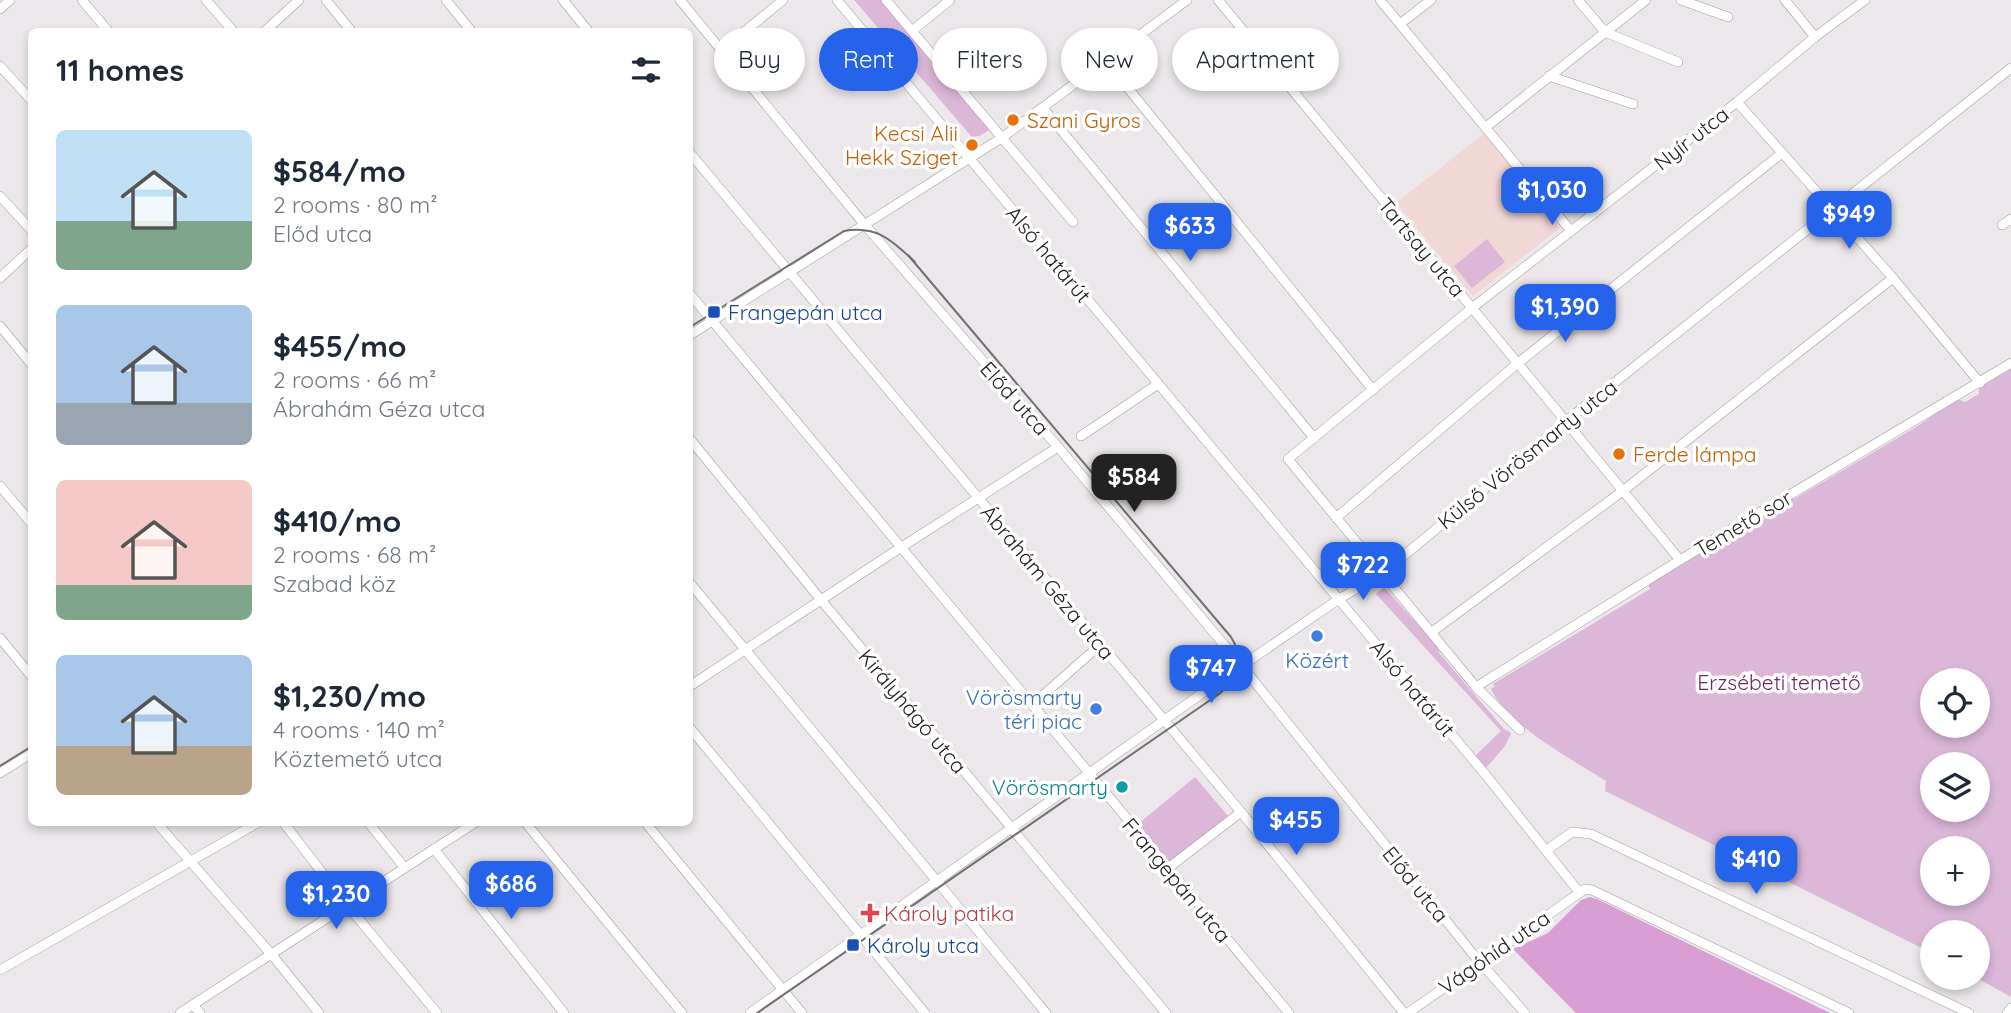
<!DOCTYPE html>
<html lang="en">
<head>
<meta charset="utf-8">
<style>
  :root { --surface:#fff; --page:#f6f6f7; --text:#1f2937; --muted:#747a83; --accent:#2563eb }
  body { margin:0; font-family:Quicksand,sans-serif; background:var(--page); color:var(--text); height:100vh; display:flex; flex-direction:column; font-size:26px; white-space:nowrap }
  * { box-sizing:border-box; margin:0 }
  p { font-size:23px; color:var(--muted) }
  .icon { flex:none; width:38px; height:38px; fill:none; stroke:currentColor; stroke-width:2; stroke-linecap:round; stroke-linejoin:round }
  .map { position:relative; flex:1; overflow:hidden }
  .drawer { position:absolute; left:28px; top:28px; width:665px; height:798px; display:flex; flex-direction:column; background:var(--surface); border-radius:10px; box-shadow:0 4px 10px #0003 }
  .drawer>* { flex:none }
  .top-card { position:absolute; left:714px; top:28px; width:665px; height:63px; display:flex; gap:14px }
  .tools { position:absolute; left:1920px; top:668px; display:grid; gap:14px }
  .tools a { display:grid; place-items:center; width:70px; height:70px; border-radius:50%; background:var(--surface); box-shadow:0 4px 10px #0003; font-size:35px }
  .price { position:absolute; translate:-50% -60px; padding:0 16px; border-radius:14px; background:var(--accent); color:#fff; font-size:23px; line-height:46px; filter:drop-shadow(0 2px 4px #0008) }
  .price::after { content:''; position:absolute; left:50%; top:42px; width:21px; height:16px; margin-left:-10px; background:inherit; clip-path:polygon(0 0,100% 0,50% 100%) }
  .price.current { background:#222; color:#fff }
  ul { padding:0; list-style:none }
  li { display:flex; align-items:center; gap:21px; height:175px; padding:0 28px }
  li span { display:grid; place-items:center; flex:none; width:196px; height:140px; border-radius:10px; color:#555 }
  li>.icon { margin-inline-start:auto }
  span .icon { width:84px; height:84px; fill:#fffc; stroke-width:1 }
  li b { font-size:30px }
  h2 { display:flex; justify-content:space-between; align-items:center; height:84px; padding:0 28px; font-size:30px }
  .pill { padding:0 24px; border-radius:32px; background:var(--surface); box-shadow:0 4px 10px #0003; font-size:24px; line-height:63px }
  .pill.current { background:var(--accent); color:#fff }
  .map>svg:first-child { display:block }
  .education { fill:#f2d7d7 }
  .green { fill:#dcb7d8; fill-rule:evenodd }
  .forest { fill:#d99ed4 }
  .lines { fill:none; stroke-linecap:round; stroke-linejoin:round }
  .minor-casing { stroke:#a29ea1; stroke-width:10 }
  .minor { stroke:#fff; stroke-width:9 }
  .tram { stroke:#727072; stroke-width:2 }
  .food-dot { fill:#e8710a; stroke:#fff; stroke-width:2.5 }
  .transit-dot { fill:#1a4fb4; stroke:#fff; stroke-width:2.5 }
  .shop-dot { fill:#3f7fe0; stroke:#fff; stroke-width:2.5 }
  .culture-dot { fill:#0f9aa8; stroke:#fff; stroke-width:2.5 }
  .health-dot { fill:#e0444e; stroke:#fff; stroke-width:2.5 }
  .labels { text-anchor:middle; dominant-baseline:central; stroke-width:7; stroke-linejoin:round; paint-order:stroke }
  .food-label { font-size:21px; fill:#c56008; stroke:#fff; text-anchor:start }
  .street-label { font-size:21px; fill:#222122; stroke:#fff }
  .transit-label { font-size:21px; fill:#164399; stroke:#fff; text-anchor:start }
  .shop-label { font-size:21px; fill:#366cbe; stroke:#fff }
  .park-label { font-size:21px; fill:#6d286a; stroke:#fff }
  .culture-label { font-size:21px; fill:#0d838f; stroke:#fff; text-anchor:end }
  .health-label { font-size:21px; fill:#be3a42; stroke:#fff; text-anchor:start }
</style>
</head>
<body>
<div class="map">
<svg width="2011" height="1013" viewBox="0 0 2011 1013">
  <rect width="100%" height="100%" fill="#ebe7ea"/>
  <path class="education" d="M 1486,132 L 1560,228 L 1473,296 L 1396,203 Z"/>
  <g class="green">
    <path d="M 854,0 L 884,0 L 990,125 L 988,131 L 979,136 L 972,137 Z"/>
    <path d="M 1487,239 L 1505,262 L 1472,288 L 1454,266 Z"/>
    <path d="M 2011,367 L 2011,997 L 1977,978 L 1978,933 L 1932,933 L 1932,953 L 1605,791 L 1606,781 C 1573,760 1507,725 1491,689 L 1495,686 L 1493,684 L 1650,589 L 1647,582 L 1792,496 L 1794,499 L 1913,429 L 1957,399 L 1965,402 L 1979,394 L 1979,387 ZM 1932,681 L 1978,681 L 1978,726 L 1932,726 ZM 1932,765 L 1978,765 L 1978,810 L 1932,810 ZM 1932,849 L 1978,849 L 1978,894 L 1932,894 Z"/>
    <path d="M 1384,587 L 1437,646 L 1440,654 L 1504,729 L 1511,733 L 1505,746 L 1486,768 L 1476,755 L 1501,731 L 1376,594 Z"/>
    <path d="M 1195,777 L 1228,816 L 1171,864 L 1138,824 Z"/>
  </g>
  <path class="forest" d="M 1590,897 L 1597,899 L 1830,1013 L 1576,1013 L 1513,949 L 1548,933 L 1581,900 Z"/>
  <g class="lines">
    <defs>
      <g id="minor">
        <path d="M 82,0 L 109,32"/>
        <path d="M 206,0 L 234,32"/>
        <path d="M 326,0 L 352,32"/>
        <path d="M 446,0 L 472,32"/>
        <path d="M 563,0 L 589,32"/>
        <path d="M 680,0 L 864,224 L 1058,447 L 1242,666 L 1472,953 L 1525,1013"/>
        <path d="M 837,0 L 1485,774 L 1579,892"/>
        <path d="M 886,0 L 1073,222"/>
        <path d="M 1218,0 L 1680,560"/>
        <path d="M 1380,0 L 1571,231"/>
        <path d="M 1578,0 L 1605,32 L 1678,62"/>
        <path d="M 1681,0 L 1728,17"/>
        <path d="M 1785,0 L 1815,37"/>
        <path d="M 0,9 L 10,0"/>
        <path d="M 1400,24 L 1431,0"/>
        <path d="M 912,31 L 950,0"/>
        <path d="M 264,32 L 299,0"/>
        <path d="M 722,50 L 783,0"/>
        <path d="M 1106,61 L 1373,390"/>
        <path d="M 0,66 L 32,101"/>
        <path d="M 1549,76 L 1633,104"/>
        <path d="M 1737,102 L 1893,278 L 1980,383"/>
        <path d="M 1043,108 L 1314,438"/>
        <path d="M 1486,127 L 1646,0"/>
        <path d="M 690,153 L 1241,812 L 1404,1013"/>
        <path d="M 0,196 L 32,231"/>
        <path d="M 2002,225 L 2011,219"/>
        <path d="M 0,278 L 32,248"/>
        <path d="M 690,294 L 1289,1013"/>
        <path d="M 0,326 L 32,365"/>
        <path d="M 690,335 L 1003,137 L 1187,0"/>
        <path d="M 1081,436 L 1158,384"/>
        <path d="M 690,439 L 821,600 L 1166,1013"/>
        <path d="M 0,486 L 32,524"/>
        <path d="M 1336,518 L 1518,363 L 1782,153"/>
        <path d="M 690,583 L 1046,1013"/>
        <path d="M 1432,632 L 1624,490 L 1893,278"/>
        <path d="M 0,638 L 32,677"/>
        <path d="M 690,686 L 900,548 L 1058,447"/>
        <path d="M 1476,687 L 1680,560 L 2011,363"/>
        <path d="M 1032,705 L 1101,644"/>
        <path d="M 690,728 L 925,1013"/>
        <path d="M 1520,730 L 1476,687 L 1288,459 L 1472,308 L 1737,102 L 1815,37 L 1865,0"/>
        <path d="M 0,773 L 32,753"/>
        <path d="M 156,822 L 272,955 L 319,1013"/>
        <path d="M 283,822 L 347,905 L 437,1013"/>
        <path d="M 368,822 L 404,867"/>
        <path d="M 525,822 L 682,1013"/>
        <path d="M 645,822 L 802,1013"/>
        <path d="M 434,849 L 564,1013"/>
        <path d="M 1547,850 L 1572,832 L 1591,834 L 1969,1013"/>
        <path d="M 1167,869 L 1241,812"/>
        <path d="M 0,970 L 259,822"/>
        <path d="M 193,1005 L 200,1013"/>
        <path d="M 180,1013 L 476,822"/>
        <path d="M 750,1013 L 1221,680 L 1339,599 L 1383,573 L 1566,421 L 2011,68"/>
        <path d="M 1408,1013 L 1585,889 L 1592,890 L 1849,1013"/>
        <path d="M 2007,1013 L 2011,1008"/>
      </g>
    </defs>
    <use href="#minor" class="minor-casing"/>
    <use href="#minor" class="minor"/>
    <g class="tram">
      <path d="M 690,327 L 844,231 C 877,225 893,241 915,262"/>
      <path d="M 0,766 L 32,746"/>
      <path d="M 757,1013 L 1219,694 C 1238,680 1244,657 1231,637 L 908,255"/>
    </g>
  </g>
  <g class="food-dot">
    <circle cx="1013" cy="120" r="7"/>
    <circle cx="972" cy="145" r="7"/>
    <circle cx="1619" cy="454" r="7"/>
  </g>
  <g class="transit-dot">
    <rect x="707" y="305" width="14" height="14" rx="3.5"/>
    <rect x="846" y="938" width="14" height="14" rx="3.5"/>
  </g>
  <g class="shop-dot">
    <circle cx="1317" cy="636" r="7"/>
    <circle cx="1096" cy="709" r="7"/>
  </g>
  <circle class="culture-dot" cx="1122" cy="787" r="7"/>
  <path class="health-dot" d="M866.5 902.5h7v7h7v7h-7v7h-7v-7h-7v-7h7z"/>
  <g class="labels">
    <g class="food-label">
      <text x="1027" y="120">Szani Gyros</text>
      <text x="958" y="133" text-anchor="end">Kecsi Alii<tspan x="958" dy="24">Hekk Sziget</tspan></text>
      <text x="1633" y="454">Ferde lámpa</text>
    </g>
    <g class="street-label">
      <text transform="translate(1691 138) rotate(-38)">Nyír utca</text>
      <text transform="translate(1422 247) rotate(50)">Tartsay utca</text>
      <text transform="translate(1049 254) rotate(50)">Alsó határút</text>
      <text transform="translate(1015 398) rotate(48)">Előd utca</text>
      <text transform="translate(1527 454) rotate(-39)">Külső Vörösmarty utca</text>
      <text transform="translate(1743 523) rotate(-31)">Temető sor</text>
      <text transform="translate(1048 582) rotate(50)">Ábrahám Géza utca</text>
      <text transform="translate(1413 688) rotate(50)">Alsó határút</text>
      <text transform="translate(913 711) rotate(50)">Királyhágó utca</text>
      <text transform="translate(1177 880) rotate(50)">Frangepán utca</text>
      <text transform="translate(1416 884) rotate(51)">Előd utca</text>
      <text transform="translate(1494 952) rotate(-35)">Vágóhíd utca</text>
    </g>
    <g class="transit-label">
      <text x="728" y="312">Frangepán utca</text>
      <text x="867" y="945">Károly utca</text>
    </g>
    <g class="shop-label">
      <text x="1317" y="660">Közért</text>
      <text x="1082" y="697" text-anchor="end">Vörösmarty<tspan x="1082" dy="24">téri piac</tspan></text>
    </g>
    <g class="park-label">
      <text x="1779" y="682">Erzsébeti temető</text>
    </g>
    <g class="culture-label">
      <text x="1108" y="787">Vörösmarty</text>
    </g>
    <g class="health-label">
      <text x="884" y="913">Károly patika</text>
    </g>
  </g>
</svg>
<div class="tools">
<a><svg class="icon" aria-label="locate" viewBox="0 0 24 24"><circle cx="12" cy="12" r="6"/><path d="M12 2v4M12 18v4M2 12h4M18 12h4"/></svg></a>
<a><svg class="icon" aria-label="layers" viewBox="0 0 24 24"><path d="M12 4l9 5-9 5-9-5zM3 14l9 5 9-5"/></svg></a>
<a>+</a>
<a>−</a>
</div>
<b class="price" style="left:1552px;top:227px">$1,030</b>
<b class="price" style="left:1849px;top:251px">$949</b>
<b class="price" style="left:1190px;top:263px">$633</b>
<b class="price" style="left:1565px;top:344px">$1,390</b>
<b class="price current" style="left:1134px;top:514px">$584</b>
<b class="price" style="left:1363px;top:602px">$722</b>
<b class="price" style="left:1211px;top:705px">$747</b>
<b class="price" style="left:1296px;top:857px">$455</b>
<b class="price" style="left:1756px;top:896px">$410</b>
<b class="price" style="left:511px;top:921px">$686</b>
<b class="price" style="left:336px;top:931px">$1,230</b>
<div class="top-card">
<a class="pill">Buy</a>
<a class="pill current">Rent</a>
<a class="pill">Filters</a>
<a class="pill">New</a>
<a class="pill">Apartment</a>
</div>
<section class="drawer">
<h2>11 homes<svg class="icon" aria-label="filters" viewBox="0 0 24 24"><path d="M4 7h16M4 17h16"/><circle cx="9" cy="7" r="2"/><circle cx="15" cy="17" r="2"/></svg></h2>
<ul>
<li><span style="background:linear-gradient(#bfe0f5 65%,#7fa58c 0)"><svg class="icon" aria-label="home" viewBox="0 0 24 24"><path d="M3 11l9-7 9 7M6 9v11h12V9"/></svg></span><div><b>$584/mo</b><p>2 rooms · 80 m²</p><p>Előd utca</p></div></li>
<li><span style="background:linear-gradient(#a9c7e8 70%,#9aa5b1 0)"><svg class="icon" aria-label="home" viewBox="0 0 24 24"><path d="M3 11l9-7 9 7M6 9v11h12V9"/></svg></span><div><b>$455/mo</b><p>2 rooms · 66 m²</p><p>Ábrahám Géza utca</p></div></li>
<li><span style="background:linear-gradient(#f6c9c9 75%,#7fa58c 0)"><svg class="icon" aria-label="home" viewBox="0 0 24 24"><path d="M3 11l9-7 9 7M6 9v11h12V9"/></svg></span><div><b>$410/mo</b><p>2 rooms · 68 m²</p><p>Szabad köz</p></div></li>
<li><span style="background:linear-gradient(#a9c7e8 65%,#b9a48a 0)"><svg class="icon" aria-label="home" viewBox="0 0 24 24"><path d="M3 11l9-7 9 7M6 9v11h12V9"/></svg></span><div><b>$1,230/mo</b><p>4 rooms · 140 m²</p><p>Köztemető utca</p></div></li>
</ul>
</section>
</div>
</body>
</html>
